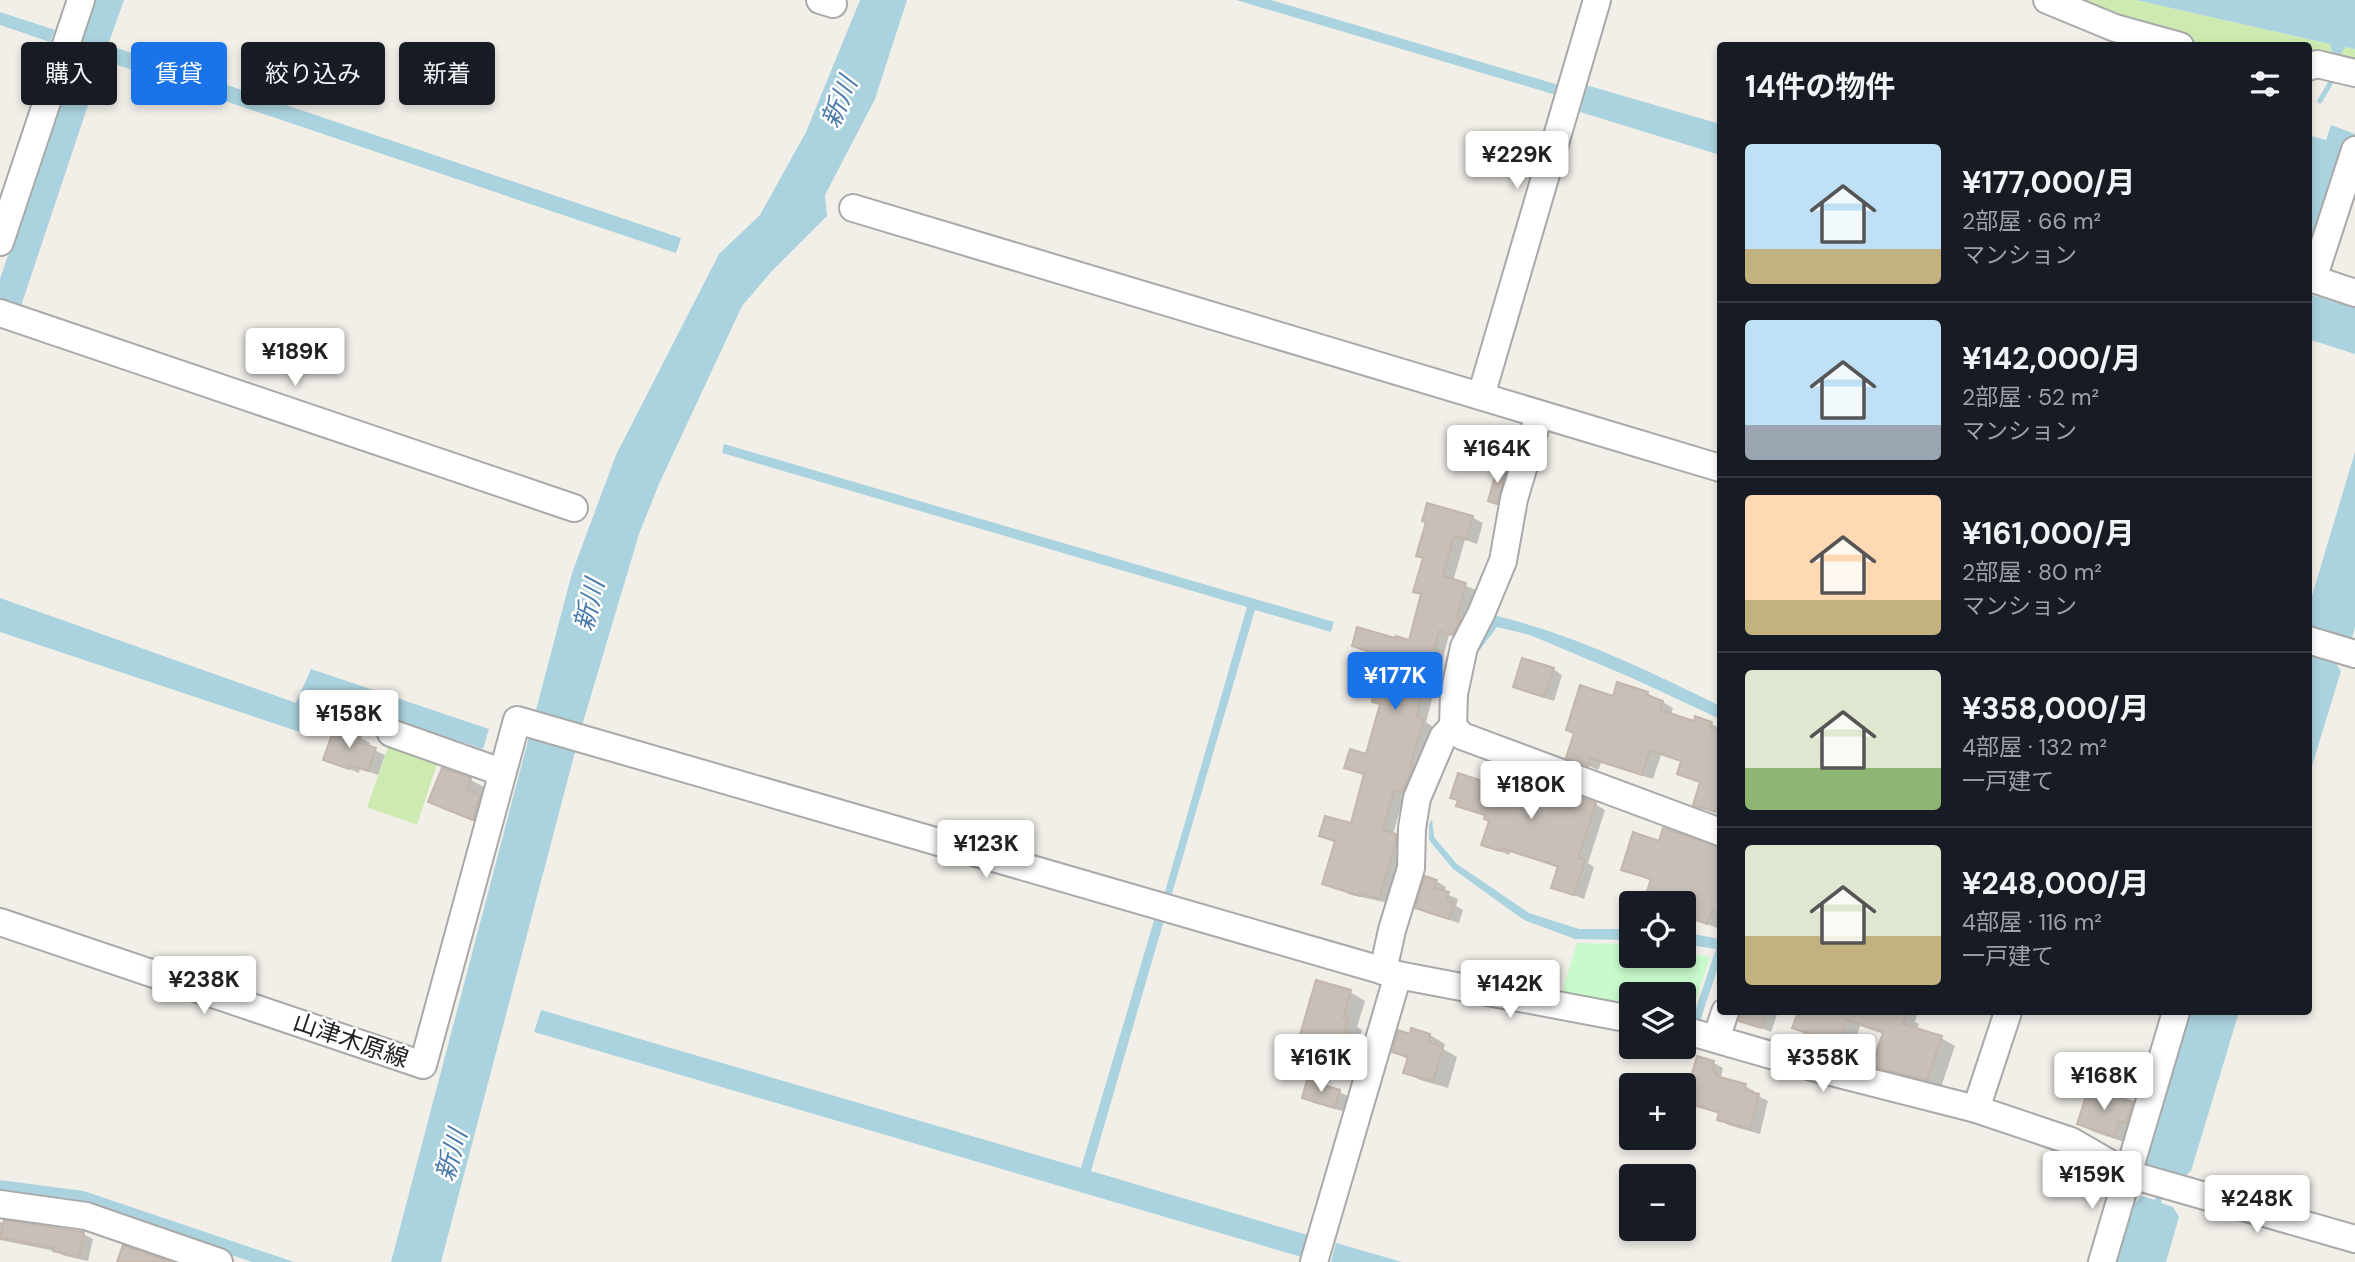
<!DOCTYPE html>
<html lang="ja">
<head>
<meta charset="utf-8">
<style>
  :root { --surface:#171b24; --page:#20242c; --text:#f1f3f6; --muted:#9ea1a6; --line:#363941; --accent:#1a73e8 }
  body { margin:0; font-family:"DM Sans","Noto Sans JP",sans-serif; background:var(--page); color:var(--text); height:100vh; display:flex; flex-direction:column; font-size:26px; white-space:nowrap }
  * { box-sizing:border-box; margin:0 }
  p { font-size:23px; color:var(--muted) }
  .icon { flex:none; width:38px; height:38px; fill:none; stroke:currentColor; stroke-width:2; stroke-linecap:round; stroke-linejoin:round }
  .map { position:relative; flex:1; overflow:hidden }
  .drawer { position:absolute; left:1717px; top:42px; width:595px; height:973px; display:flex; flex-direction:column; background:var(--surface); border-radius:7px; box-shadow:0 4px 10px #0003 }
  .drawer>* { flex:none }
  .hud { position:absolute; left:21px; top:42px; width:665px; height:63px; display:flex; gap:14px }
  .tools { position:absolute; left:1619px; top:891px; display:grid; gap:14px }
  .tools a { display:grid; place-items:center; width:77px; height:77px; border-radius:7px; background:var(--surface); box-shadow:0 4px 10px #0003; font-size:35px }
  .price { position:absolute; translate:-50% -60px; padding:0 16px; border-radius:7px; background:#fff; color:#222; font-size:23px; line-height:46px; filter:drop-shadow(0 2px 4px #0008) }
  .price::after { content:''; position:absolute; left:50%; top:42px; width:21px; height:16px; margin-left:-10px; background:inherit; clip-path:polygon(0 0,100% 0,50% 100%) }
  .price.on { background:var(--accent); color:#fff }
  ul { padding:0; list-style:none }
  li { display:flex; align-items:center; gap:21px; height:175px; padding:0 28px }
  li+li { border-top:2px solid var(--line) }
  li span { display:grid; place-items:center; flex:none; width:196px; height:140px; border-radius:7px; color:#555 }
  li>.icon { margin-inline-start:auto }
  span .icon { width:84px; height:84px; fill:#fffc; stroke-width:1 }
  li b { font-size:30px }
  h2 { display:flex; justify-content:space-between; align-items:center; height:84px; padding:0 28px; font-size:30px }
  .chip { padding:0 24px; border-radius:7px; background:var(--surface); box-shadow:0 4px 10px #0003; font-size:24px; line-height:63px }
  .chip.on { background:var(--accent); color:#fff }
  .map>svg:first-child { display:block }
  .grass { fill:#cdebb0 }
  .park { fill:#c8facc }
  .water { fill:#aad3df }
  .shadow { fill:#0003 }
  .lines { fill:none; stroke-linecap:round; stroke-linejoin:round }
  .stream { stroke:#aad3df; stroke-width:5 }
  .building { fill:#c7bfb8; stroke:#c4b6ab; stroke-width:2 }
  .minor-casing { stroke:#a9a9a9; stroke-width:30 }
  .minor { stroke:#fff; stroke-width:26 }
  .labels { text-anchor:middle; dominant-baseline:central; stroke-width:5; stroke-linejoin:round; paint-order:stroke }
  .street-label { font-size:24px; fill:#222; stroke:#fff }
  .water-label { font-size:26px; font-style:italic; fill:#4a7aab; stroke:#fff }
</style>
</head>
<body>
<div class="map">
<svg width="2355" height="1262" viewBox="0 0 2355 1262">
  <rect width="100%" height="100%" fill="#f2efe9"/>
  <g class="grass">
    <path d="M 2062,0 L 2136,0 L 2330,44 L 2333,56 L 2345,47 L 2355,49 L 2355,65 L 2308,56 L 2308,46 L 2203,45 L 2120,23 Z"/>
    <path d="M 390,742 L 439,758 L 417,825 L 367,807 Z"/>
  </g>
  <path class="park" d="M 1577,943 L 1631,944 L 1631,956 L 1684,956 L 1684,953 L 1710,957 L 1688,1024 L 1684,1024 L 1684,994 L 1631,994 L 1631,1013 L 1560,999 Z"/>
  <g class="water">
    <path d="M 94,0 L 124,0 L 108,45 L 681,238 L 676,253 L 103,60 L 20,309 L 0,302 L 0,279 Z"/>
    <path d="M 860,0 L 907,0 L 875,99 L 825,195 L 827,216 L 771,272 L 742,306 L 659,484 L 639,534 L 581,729 L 441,1262 L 391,1262 L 572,573 L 616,455 L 719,254 L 760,215 L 806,132 Z"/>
    <path d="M 1236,0 L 1271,0 L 1559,85 L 1556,95 Z"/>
    <path d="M 2136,0 L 2355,0 L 2355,49 L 2345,47 L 2340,57 L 2333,56 L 2330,44 Z"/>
    <path d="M 0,12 L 55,30 L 50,42 L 0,25 Z"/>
    <path d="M 1586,85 L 1720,124 L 1720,155 L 1580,112 Z"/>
    <path d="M 2331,125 L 2355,134 L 2308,269 L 2308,135 L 2326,140 Z"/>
    <path d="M 2308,294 L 2355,308 L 2355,354 L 2308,339 Z"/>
    <path d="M 724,444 L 1334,622 L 1331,632 L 1255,610 L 1171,897 L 1164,895 L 1247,607 L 722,453 Z"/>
    <path d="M 2355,452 L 2355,627 L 2352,638 L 2330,635 L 2335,662 L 2341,671 L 2308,779 L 2308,653 L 2321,632 L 2308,627 L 2308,609 Z"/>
    <path d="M 0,598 L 296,703 L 311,669 L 489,729 L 483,749 L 326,697 L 312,736 L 0,632 Z"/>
    <path d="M 1493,615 C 1573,634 1647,670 1720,706 L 1720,719 L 1632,678 L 1530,635 L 1497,627 L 1479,651 L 1476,645 Z"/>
    <path d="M 1432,819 L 1434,837 L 1457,864 L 1529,913 L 1579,929 L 1631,929 L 1631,940 L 1575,939 L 1524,920 L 1453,869 L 1429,840 L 1429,824 Z"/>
    <path d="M 1155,917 L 1164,920 L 1091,1171 L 1311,1236 L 1305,1258 L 534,1032 L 541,1010 L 1081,1168 Z"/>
    <path d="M 1684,932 L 1719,939 L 1720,937 L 1720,961 L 1699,1024 L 1691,1023 L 1716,949 L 1684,944 Z"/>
    <path d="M 2186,1012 L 2239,1012 L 2191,1171 L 2185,1176 L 2170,1172 L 2161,1203 L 2173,1207 L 2179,1217 L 2166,1262 L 2117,1262 L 2134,1204 L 2142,1196 L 2155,1200 L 2163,1169 L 2146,1164 L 2143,1156 Z"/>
    <path d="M 0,1180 L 84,1191 L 294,1262 L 252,1262 L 96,1209 L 0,1196 Z"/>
    <path d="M 1336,1243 L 1402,1262 L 1331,1262 Z"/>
  </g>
  <g class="shadow">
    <path d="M 1506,470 L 1516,476 L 1499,506 L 1490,500 Z"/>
    <path d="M 1472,517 L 1483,523 L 1477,544 L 1465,540 L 1453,581 L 1476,590 L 1463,639 L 1449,635 L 1426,722 L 1433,727 L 1420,773 L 1404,795 L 1393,835 L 1406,842 L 1389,903 L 1351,895 L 1324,883 L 1336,843 L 1321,836 L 1353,825 L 1365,776 L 1346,767 L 1367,756 L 1382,706 L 1374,701 L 1375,697 L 1358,689 L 1368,653 L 1354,646 L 1410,642 L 1423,596 L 1415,591 L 1424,559 Z"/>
    <path d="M 1553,669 L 1562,675 L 1554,701 L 1525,692 L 1515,686 Z"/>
    <path d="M 1647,693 L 1673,708 L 1671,715 L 1695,723 L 1711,723 L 1720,729 L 1720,815 L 1695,804 L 1702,784 L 1679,774 L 1682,762 L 1661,755 L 1653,779 L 1601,763 L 1598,770 L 1568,757 L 1575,734 L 1568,730 L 1614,698 Z"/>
    <path d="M 360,737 L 370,743 L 368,747 L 385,755 L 378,775 L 360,769 L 359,773 L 325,759 Z"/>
    <path d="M 443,770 L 471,780 L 486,788 L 482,798 L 494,805 L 488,827 L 445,810 L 430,801 Z"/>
    <path d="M 1499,788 L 1595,804 L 1605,810 L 1588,863 L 1594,867 L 1584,899 L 1553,887 L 1559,868 L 1510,852 L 1509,855 L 1483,844 L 1491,821 L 1487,816 L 1458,805 L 1459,801 L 1452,797 Z"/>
    <path d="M 1660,843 L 1720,849 L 1720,919 L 1717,928 L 1684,915 L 1684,903 L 1650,903 L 1652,881 L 1623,869 Z"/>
    <path d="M 1436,881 L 1446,887 L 1444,893 L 1458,899 L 1456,906 L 1463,910 L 1459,923 L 1427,913 L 1417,907 Z"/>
    <path d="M 1350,992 L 1365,1001 L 1357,1027 L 1362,1030 L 1358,1042 L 1363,1045 L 1357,1066 L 1344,1062 L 1329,1054 L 1330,1050 L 1316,1046 L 1301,1037 Z"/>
    <path d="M 1742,1012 L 1778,1012 L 1771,1032 L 1741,1020 Z"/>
    <path d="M 1799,1012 L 1824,1012 L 1845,1018 L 1848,1012 L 1911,1012 L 1917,1015 L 1915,1022 L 1919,1024 L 1917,1030 L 1941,1038 L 1955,1046 L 1941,1087 L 1888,1073 L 1874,1065 L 1884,1034 L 1860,1026 L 1848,1063 L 1835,1060 L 1821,1052 L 1824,1041 L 1808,1036 L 1794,1028 Z"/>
    <path d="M 1430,1035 L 1445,1044 L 1443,1049 L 1457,1057 L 1448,1088 L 1420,1080 L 1405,1072 L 1409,1060 L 1394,1051 Z"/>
    <path d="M 1698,1058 L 1714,1063 L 1723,1068 L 1721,1077 L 1745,1086 L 1754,1091 L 1754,1094 L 1768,1101 L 1760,1134 L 1728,1125 L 1719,1119 L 1720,1114 L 1696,1107 L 1686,1101 Z"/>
    <path d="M 1308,1082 L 1340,1092 L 1349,1097 L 1345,1112 L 1314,1103 L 1304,1098 Z"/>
    <path d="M 2132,1103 L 2147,1112 L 2130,1144 L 2094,1132 L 2079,1124 Z"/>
    <path d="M 0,1222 L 83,1234 L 93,1239 L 88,1261 L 65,1256 L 55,1251 L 0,1240 Z"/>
  </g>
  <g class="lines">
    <path class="stream" d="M 2320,101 L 2332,80"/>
  </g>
  <g class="building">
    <path d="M 1498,466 L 1507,468 L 1497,504 L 1488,501 Z"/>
    <path d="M 1427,503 L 1473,516 L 1466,539 L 1454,536 L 1443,576 L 1466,583 L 1457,617 L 1461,618 L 1453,635 L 1439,631 L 1416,717 L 1424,719 L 1410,766 L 1413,767 L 1402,793 L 1394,790 L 1383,830 L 1396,834 L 1396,842 L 1379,899 L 1360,893 L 1360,896 L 1322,884 L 1335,841 L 1319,836 L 1325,816 L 1351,823 L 1364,774 L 1344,768 L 1350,749 L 1366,754 L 1380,704 L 1372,702 L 1373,695 L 1356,690 L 1367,651 L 1352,646 L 1357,627 L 1395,638 L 1396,636 L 1409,640 L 1421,594 L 1413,592 L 1423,558 L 1416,556 L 1426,522 L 1422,521 Z"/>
    <path d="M 1522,658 L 1554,668 L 1544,697 L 1513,687 Z"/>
    <path d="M 1617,682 L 1648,692 L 1647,695 L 1663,701 L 1660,710 L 1694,721 L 1695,716 L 1712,722 L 1710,727 L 1720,730 L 1720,796 L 1715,812 L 1693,805 L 1700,782 L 1677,774 L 1681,761 L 1650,750 L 1642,775 L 1590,758 L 1588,766 L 1566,758 L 1574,733 L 1566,730 L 1580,685 L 1613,696 Z"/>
    <path d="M 335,726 L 361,735 L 359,742 L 376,748 L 368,771 L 350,765 L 349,769 L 323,760 Z"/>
    <path d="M 442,768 L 471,778 L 467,790 L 480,795 L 473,820 L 428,802 Z"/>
    <path d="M 1503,768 L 1596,803 L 1578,858 L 1585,860 L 1574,895 L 1551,888 L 1558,866 L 1501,848 L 1500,851 L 1481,845 L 1489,821 L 1484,819 L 1485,815 L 1456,806 L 1458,800 L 1450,798 L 1458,773 L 1498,786 Z"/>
    <path d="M 1663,828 L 1720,847 L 1720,914 L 1712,911 L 1707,924 L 1690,918 L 1695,903 L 1643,903 L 1651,879 L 1621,870 L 1633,832 L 1659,841 Z"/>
    <path d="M 1425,876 L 1437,880 L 1434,888 L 1449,892 L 1446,900 L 1454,903 L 1449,919 L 1415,908 Z"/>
    <path d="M 1316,980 L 1351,990 L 1343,1018 L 1348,1019 L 1344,1033 L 1349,1034 L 1342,1059 L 1327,1054 L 1329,1047 L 1299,1038 Z"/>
    <path d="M 1740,1012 L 1766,1012 L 1761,1028 L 1739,1021 Z"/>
    <path d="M 1798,1012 L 1896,1012 L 1906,1014 L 1903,1024 L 1942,1036 L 1927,1080 L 1872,1066 L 1883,1032 L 1846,1019 L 1834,1057 L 1819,1052 L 1823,1038 L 1792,1028 Z"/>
    <path d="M 1411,1028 L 1430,1034 L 1428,1042 L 1443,1047 L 1433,1081 L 1403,1073 L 1408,1057 L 1392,1052 L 1398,1030 L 1410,1034 Z"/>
    <path d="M 1697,1056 L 1714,1061 L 1712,1071 L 1717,1073 L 1716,1076 L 1746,1084 L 1744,1090 L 1759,1094 L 1750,1129 L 1717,1120 L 1719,1112 L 1684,1102 Z"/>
    <path d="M 1307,1080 L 1340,1090 L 1335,1108 L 1302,1098 Z"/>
    <path d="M 2089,1087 L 2133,1102 L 2126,1123 L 2119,1121 L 2115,1137 L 2077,1124 Z"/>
    <path d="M 4,1220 L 84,1232 L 79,1257 L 53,1251 L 54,1248 L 0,1238 Z"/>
    <path d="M 123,1245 L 171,1262 L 117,1262 Z"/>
  </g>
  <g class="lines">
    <defs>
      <g id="minor">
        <path d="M 820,0 L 833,4"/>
        <path d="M 2047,0 L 2115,28 L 2180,46"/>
        <path d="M 2308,67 L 2317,64 L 2355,73"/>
        <path d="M 2355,150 L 2313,279 L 2355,293"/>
        <path d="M 853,208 L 1720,468"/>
        <path d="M 0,242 L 81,0"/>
        <path d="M 0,313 L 574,508"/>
        <path d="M 1481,396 L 1597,0"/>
        <path d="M 1539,415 L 1514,499 L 1503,561 L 1481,614 L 1464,647 L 1454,694 L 1453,726 L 1462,736 L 1720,832"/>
        <path d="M 2308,640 L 2355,654"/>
        <path d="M 391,733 L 501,772"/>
        <path d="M 0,922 L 423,1065 L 517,720 L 1398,975 L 1631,1019"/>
        <path d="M 1383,971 L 1392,930 L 1411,868 L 1412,828 L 1417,798 L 1443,737 L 1453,726"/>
        <path d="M 1684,1030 L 1819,1069 L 1976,1109 L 2071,1141 L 2128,1174 L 2355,1239"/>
        <path d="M 1716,1039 L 1725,1012"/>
        <path d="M 1976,1109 L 2008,1012"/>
        <path d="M 0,1204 L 86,1216 L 219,1262"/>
        <path d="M 1314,1262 L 1398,975"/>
        <path d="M 2102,1262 L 2176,1012"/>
      </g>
    </defs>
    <use href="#minor" class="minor-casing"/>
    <use href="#minor" class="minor"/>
  </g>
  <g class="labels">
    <g class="street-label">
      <text transform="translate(351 1040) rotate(19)">山津木原線</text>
    </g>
    <g class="water-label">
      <text transform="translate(839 102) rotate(-67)">新川</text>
      <text transform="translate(589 605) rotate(-76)">新川</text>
      <text transform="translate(451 1155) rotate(-74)">新川</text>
    </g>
  </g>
</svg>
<div class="tools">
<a><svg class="icon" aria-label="locate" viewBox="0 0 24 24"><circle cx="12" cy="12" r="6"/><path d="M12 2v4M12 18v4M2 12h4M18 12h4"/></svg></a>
<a><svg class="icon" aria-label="layers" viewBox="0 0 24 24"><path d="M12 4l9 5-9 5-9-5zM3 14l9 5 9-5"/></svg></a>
<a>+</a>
<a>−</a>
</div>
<b class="price" style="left:1517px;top:191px">¥229K</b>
<b class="price" style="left:295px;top:388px">¥189K</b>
<b class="price" style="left:1497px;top:485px">¥164K</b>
<b class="price on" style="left:1395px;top:712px">¥177K</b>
<b class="price" style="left:349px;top:750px">¥158K</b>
<b class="price" style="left:1531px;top:821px">¥180K</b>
<b class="price" style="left:986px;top:880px">¥123K</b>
<b class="price" style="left:204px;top:1016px">¥238K</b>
<b class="price" style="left:1510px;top:1020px">¥142K</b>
<b class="price" style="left:1321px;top:1094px">¥161K</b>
<b class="price" style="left:1823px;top:1094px">¥358K</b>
<b class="price" style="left:2104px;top:1112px">¥168K</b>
<b class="price" style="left:2092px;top:1211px">¥159K</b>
<b class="price" style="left:2257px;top:1235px">¥248K</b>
<div class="hud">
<a class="chip">購入</a>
<a class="chip on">賃貸</a>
<a class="chip">絞り込み</a>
<a class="chip">新着</a>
</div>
<section class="drawer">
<h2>14件の物件<svg class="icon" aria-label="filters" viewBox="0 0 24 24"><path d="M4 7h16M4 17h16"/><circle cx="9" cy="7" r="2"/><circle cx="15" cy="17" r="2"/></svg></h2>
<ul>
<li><span style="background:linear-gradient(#bfe0f5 75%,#c2b280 0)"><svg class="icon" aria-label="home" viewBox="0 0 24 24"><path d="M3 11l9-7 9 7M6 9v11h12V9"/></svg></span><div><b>¥177,000/月</b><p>2部屋 · 66 m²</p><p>マンション</p></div></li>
<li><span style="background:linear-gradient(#bfe0f5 75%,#9aa5b1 0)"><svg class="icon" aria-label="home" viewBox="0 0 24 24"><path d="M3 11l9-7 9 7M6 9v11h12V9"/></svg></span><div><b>¥142,000/月</b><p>2部屋 · 52 m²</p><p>マンション</p></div></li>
<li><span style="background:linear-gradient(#ffd9b3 75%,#c2b280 0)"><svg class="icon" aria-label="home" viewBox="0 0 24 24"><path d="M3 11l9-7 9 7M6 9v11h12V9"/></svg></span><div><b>¥161,000/月</b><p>2部屋 · 80 m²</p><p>マンション</p></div></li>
<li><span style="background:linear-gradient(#dfe7d0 70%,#8fb573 0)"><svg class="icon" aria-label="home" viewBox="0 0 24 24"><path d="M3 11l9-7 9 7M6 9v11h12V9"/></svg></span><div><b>¥358,000/月</b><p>4部屋 · 132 m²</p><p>一戸建て</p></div></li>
<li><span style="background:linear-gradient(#dfe7d0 65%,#c2b280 0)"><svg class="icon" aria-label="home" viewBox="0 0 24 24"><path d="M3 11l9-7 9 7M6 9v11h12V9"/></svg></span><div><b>¥248,000/月</b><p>4部屋 · 116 m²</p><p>一戸建て</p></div></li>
</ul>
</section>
</div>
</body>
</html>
